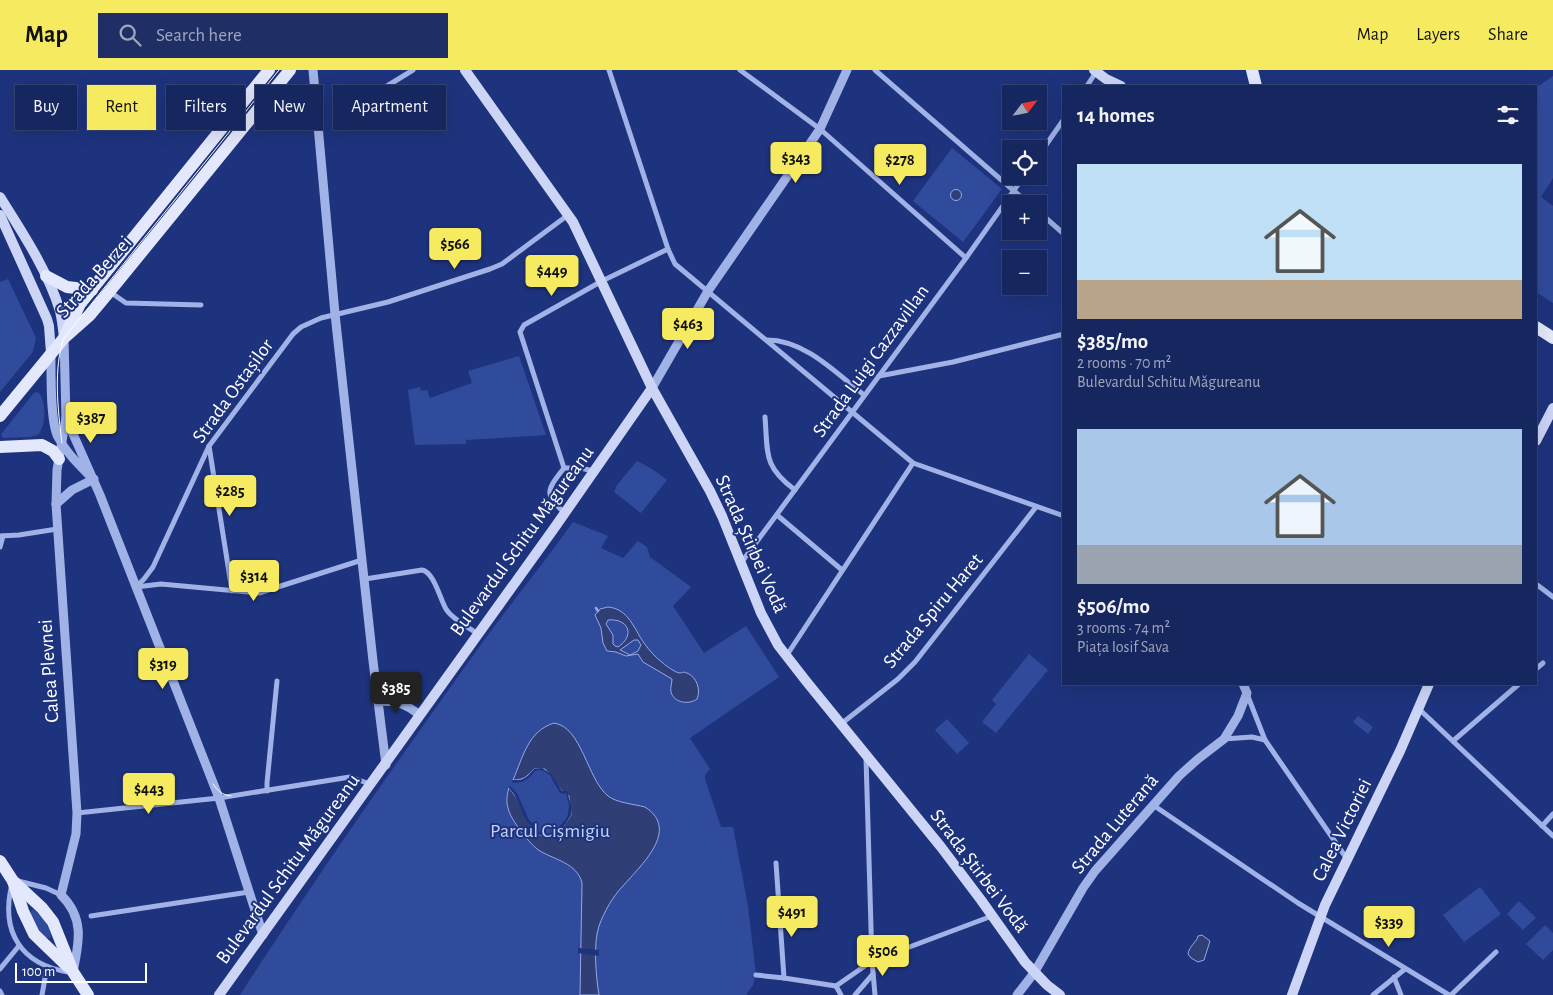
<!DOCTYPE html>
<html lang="en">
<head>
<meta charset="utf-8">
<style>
  :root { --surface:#16265e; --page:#1f2e64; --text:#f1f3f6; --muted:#9ea5bc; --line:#354373; --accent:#f6eb60 }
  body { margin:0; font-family:"Alegreya Sans",sans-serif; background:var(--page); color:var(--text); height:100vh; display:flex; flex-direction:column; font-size:19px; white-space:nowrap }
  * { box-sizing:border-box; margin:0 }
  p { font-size:16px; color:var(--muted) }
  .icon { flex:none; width:28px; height:28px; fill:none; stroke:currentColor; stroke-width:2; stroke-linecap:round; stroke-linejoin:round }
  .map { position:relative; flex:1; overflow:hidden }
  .side { position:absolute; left:1062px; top:15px; width:475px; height:600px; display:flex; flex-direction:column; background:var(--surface); border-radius:0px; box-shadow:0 5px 20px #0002,0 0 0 1px var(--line) }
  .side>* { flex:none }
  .top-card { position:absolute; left:15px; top:15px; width:475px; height:45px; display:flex; gap:10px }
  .needle { width:32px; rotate:58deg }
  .fabs { position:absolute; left:1002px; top:15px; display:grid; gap:10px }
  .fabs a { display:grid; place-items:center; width:45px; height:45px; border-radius:0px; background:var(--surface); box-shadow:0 5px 20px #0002,0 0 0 1px var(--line); font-size:25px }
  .scale { position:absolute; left:15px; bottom:12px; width:132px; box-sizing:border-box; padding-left:5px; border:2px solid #fff; border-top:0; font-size:14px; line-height:18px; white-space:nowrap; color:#fff; -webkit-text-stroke:4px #1e337d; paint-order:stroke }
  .price { position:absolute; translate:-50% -42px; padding:0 11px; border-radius:5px; background:var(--accent); color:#111; font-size:16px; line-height:32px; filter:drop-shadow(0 1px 2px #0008) }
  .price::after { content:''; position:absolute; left:50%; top:30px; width:15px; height:11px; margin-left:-8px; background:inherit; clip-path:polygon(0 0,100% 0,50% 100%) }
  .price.active { background:#222; color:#fff }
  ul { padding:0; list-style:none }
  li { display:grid; align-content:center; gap:10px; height:265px; padding:0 15px }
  li span { display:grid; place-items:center; height:155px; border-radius:0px; color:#555 }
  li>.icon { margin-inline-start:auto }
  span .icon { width:90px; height:90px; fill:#fffc; stroke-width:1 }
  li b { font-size:21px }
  h2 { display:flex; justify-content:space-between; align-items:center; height:60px; padding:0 15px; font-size:21px }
  .tag { padding:0 18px; border-radius:0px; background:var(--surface); box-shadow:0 5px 20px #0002,0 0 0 1px var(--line); font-size:18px; line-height:45px }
  .tag.active { background:var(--accent); color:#111 }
  header { display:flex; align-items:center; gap:30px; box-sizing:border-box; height:70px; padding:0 25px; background:var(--accent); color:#111 }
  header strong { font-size:24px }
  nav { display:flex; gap:28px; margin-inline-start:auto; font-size:18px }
  .search { width:350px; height:45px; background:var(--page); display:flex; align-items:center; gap:12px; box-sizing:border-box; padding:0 18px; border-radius:0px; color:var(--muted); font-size:19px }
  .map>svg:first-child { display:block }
  .green { fill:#314b9c }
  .water { fill:#2f3f76; stroke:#95a9e9; fill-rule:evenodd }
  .pier { fill:#1e337d }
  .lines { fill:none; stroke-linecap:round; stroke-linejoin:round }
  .stream { stroke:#95a9e9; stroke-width:2.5 }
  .minor { stroke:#a1b2e7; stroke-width:5 }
  .tertiary { stroke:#a1b2e7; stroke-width:9 }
  .secondary { stroke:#ccd5f6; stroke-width:10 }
  .primary { stroke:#e3e8fd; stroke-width:12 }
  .tram { stroke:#fff; stroke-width:1 }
  .labels { text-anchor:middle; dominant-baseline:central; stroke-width:4; stroke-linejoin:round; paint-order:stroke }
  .street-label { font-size:20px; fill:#fff; stroke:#1e337d }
  .park-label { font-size:20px; fill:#c5d0f6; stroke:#1e337d }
</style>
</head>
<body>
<header>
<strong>Map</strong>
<div class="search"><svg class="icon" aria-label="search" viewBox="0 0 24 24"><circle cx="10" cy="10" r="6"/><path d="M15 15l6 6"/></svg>Search here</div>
<nav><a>Map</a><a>Layers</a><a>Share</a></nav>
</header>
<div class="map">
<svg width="1553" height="925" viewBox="0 0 1553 925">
  <rect width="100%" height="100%" fill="#1e337d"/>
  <g class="green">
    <path d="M 1553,6 L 1553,108 L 1541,127 L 1553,136 L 1553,233 L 1536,222 L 1536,18 Z"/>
    <path d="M 952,78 L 1002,119 L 963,172 L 913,131 Z"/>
    <path d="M 8,209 L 36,268 L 34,277 L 32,283 L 0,322 L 0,212 Z"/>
    <path d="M 519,286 L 546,365 L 466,370 L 466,374 L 415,375 L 408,320 L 420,317 L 421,321 L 427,320 L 430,328 L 472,313 L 468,301 Z"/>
    <path d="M 38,322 C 47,332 46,355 38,365 L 30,367 L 3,368 L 1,365 L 2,363 L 34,323 Z"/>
    <path d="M 637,391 L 652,399 L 667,410 L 641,443 L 614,422 L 617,415 Z"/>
    <path d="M 573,452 L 608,466 L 601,478 L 623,488 L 638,471 L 647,477 L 650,487 L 691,517 L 673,536 L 704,583 L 746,556 L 779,607 L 690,668 L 710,699 L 705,705 L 705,709 L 721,757 L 733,757 L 748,836 L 756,905 L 753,915 L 746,925 L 240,925 C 317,805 399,689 482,573 C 512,532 544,493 573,452 Z"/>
    <path d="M 1029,584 L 1048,600 L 996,663 L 982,652 L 996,634 L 992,630 Z"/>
    <path d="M 1358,646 L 1373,657 L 1368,664 L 1353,652 Z"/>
    <path d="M 947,649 L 969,673 L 957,684 L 935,660 Z"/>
    <path d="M 1480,817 L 1501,844 L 1464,872 L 1443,845 Z"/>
    <path d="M 1519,831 L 1536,848 L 1523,860 L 1507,844 Z"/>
    <path d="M 32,839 C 43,845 50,856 51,868 C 39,869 35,853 30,844 Z"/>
    <path d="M 1545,855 L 1553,863 L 1553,880 L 1543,890 L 1526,874 Z"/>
  </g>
  <g class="water">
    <circle cx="956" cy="125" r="5.5"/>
    <path d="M 608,537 C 629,539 634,559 644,573 C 649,580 656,588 663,593 C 666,596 675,602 679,603 C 685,603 681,601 687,603 C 697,607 701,620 697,629 C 689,635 674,633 671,622 C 670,618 672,613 672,609 L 643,592 L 638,584 L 626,586 L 616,582 L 607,581 L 603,573 L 601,558 L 595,545 L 600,539 ZM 608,550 C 628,548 636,565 618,577 L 615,576 L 613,574 L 613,565 L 606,554 ZM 634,570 L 638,570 L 641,575 L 638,581 L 630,585 L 620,580 Z"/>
    <path d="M 554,653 C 582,657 587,709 608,726 C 617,733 634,734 645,737 C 681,760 640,796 623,816 C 613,826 604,842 599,856 C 593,873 596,907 599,925 L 580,925 L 582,813 C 577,793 555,790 540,781 C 530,775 510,749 508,738 C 506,731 507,724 509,718 C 521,731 522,746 535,759 L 535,764 L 546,766 L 558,762 L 562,759 L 571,745 L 569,726 L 562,721 L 545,699 L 534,699 C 527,707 523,710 513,710 C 523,687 528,661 554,653 Z"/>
    <path d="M 1202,865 L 1210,871 L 1204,890 L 1198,892 L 1191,888 L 1188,884 C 1189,876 1197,872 1198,866 Z"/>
  </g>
  <g class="pier">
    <path d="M 542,698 L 552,705 L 562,721 L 567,721 L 571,735 L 571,745 L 565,755 L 558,762 L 549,766 L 534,764 L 535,759 L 527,752 L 514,724 L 509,718 L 510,716 L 517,723 L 529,750 L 538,758 L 537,762 L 549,764 L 556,760 L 566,749 L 568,744 L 569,735 L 566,724 L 560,723 L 550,706 L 544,701 L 539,700 L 535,701 L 529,708 L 522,712 L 512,713 L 513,710 L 522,710 L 528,706 L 534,699 Z"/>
    <path d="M 578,878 L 599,880 L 599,886 L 578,883 Z"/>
  </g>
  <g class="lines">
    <path class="stream" d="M 596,538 L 598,541"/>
    <g class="minor">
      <path d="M 609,0 L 668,179 L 675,194 L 913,393 L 1064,446"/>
      <path d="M 740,0 L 820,59 L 966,188"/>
      <path d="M 875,0 L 1029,134"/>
      <path d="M 387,16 L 413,0"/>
      <path d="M 1087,16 L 1096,2"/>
      <path d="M 1039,85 L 1064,49"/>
      <path d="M 1039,142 L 1064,164"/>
      <path d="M 110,222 L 126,233 L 201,235"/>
      <path d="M 767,270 C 805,270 836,303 864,325"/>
      <path d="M 879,306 L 953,292 L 1064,264"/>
      <path d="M 765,347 C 768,384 763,396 795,420"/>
      <path d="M 209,376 L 232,521"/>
      <path d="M 564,398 L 520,262 L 524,255 L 602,211 L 668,179"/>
      <path d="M 564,398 C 548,419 542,424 565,443"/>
      <path d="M 564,398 L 580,398 L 594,401"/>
      <path d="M 777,445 L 842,500"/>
      <path d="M 0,466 L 19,465 L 57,459"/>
      <path d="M 0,477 L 3,466"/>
      <path d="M 741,493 L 966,188 L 1024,106"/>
      <path d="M 365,509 L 422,500 C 434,502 440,529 446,539 C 451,548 469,558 478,564"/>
      <path d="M 1536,514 L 1553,527"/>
      <path d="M 136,517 L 144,509 L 153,497 L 209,376 L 293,264 L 301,257 L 321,248 L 388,232 L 490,199 L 502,194 L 568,145"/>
      <path d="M 136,517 L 161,514 L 259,523 L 362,490"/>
      <path d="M 787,585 L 913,393"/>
      <path d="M 1536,599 L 1543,593"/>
      <path d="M 1247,624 L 1265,670 L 1347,789"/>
      <path d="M 1419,639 L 1553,766"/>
      <path d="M 841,654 L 898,609 L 915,592 L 1036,437"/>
      <path d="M 1224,669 L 1252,667 L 1265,670"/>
      <path d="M 1453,671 L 1519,614"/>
      <path d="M 866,688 L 872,891 L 875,925"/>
      <path d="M 267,721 L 267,713 L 277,611"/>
      <path d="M 1153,735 L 1298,833 L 1449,925"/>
      <path d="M 77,743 L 219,728 L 350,707 L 370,714"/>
      <path d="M 1542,756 L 1553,744"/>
      <path d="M 776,793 L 784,908 L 836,916"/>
      <path d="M 18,811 L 46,818 L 61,825"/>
      <path d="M 12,814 C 0,862 21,894 68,902"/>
      <path d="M 91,846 L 249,822"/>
      <path d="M 0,899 L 18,877"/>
      <path d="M 756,905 L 784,908"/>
      <path d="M 1394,907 L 1401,925"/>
      <path d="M 836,916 L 872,891 L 992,846"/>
      <path d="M 836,916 L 841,925"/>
      <path d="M 0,921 L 2,925"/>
      <path d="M 42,925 L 47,897"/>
      <path d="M 855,925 L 873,904"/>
      <path d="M 1373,925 L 1405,899"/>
      <path d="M 1451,925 L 1496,882"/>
    </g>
    <g class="tertiary">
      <path d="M 313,0 L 335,244 L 373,591 L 386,695"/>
      <path d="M 64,268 L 66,348 L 57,400 L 56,434 L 77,743 L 76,764 L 61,825 C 85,848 79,873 73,902"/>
      <path d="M 51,283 C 51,303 50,352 58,367 C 66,382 78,394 90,406"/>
      <path d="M 652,318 L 708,221 L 820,59 L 847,0"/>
      <path d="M 66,348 L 100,425 L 219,728 L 263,865"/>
      <path d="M 56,434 L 72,420 L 94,409"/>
      <path d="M 377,631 C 395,631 406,633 419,645"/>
      <path d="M 1017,925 L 1034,903 L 1083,818 L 1095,801 L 1179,706 L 1198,689 L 1224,669 L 1238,646 L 1247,623 L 1243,614"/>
    </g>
    <g class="secondary">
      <path d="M 465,0 L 573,152 L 652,318 L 710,421 L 722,446 L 761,543 L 778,575 L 806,611 L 941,777 L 981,830 L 1025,892 L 1047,915 L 1060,925"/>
      <path d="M 1094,0 L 1106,9 L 1121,16"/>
      <path d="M 0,127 C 22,162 48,201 60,241 C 62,249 63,259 64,268"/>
      <path d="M 0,145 L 47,249 L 49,256 L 51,283"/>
      <path d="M 1536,371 L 1553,338"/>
      <path d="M 219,925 L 555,457 L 652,318"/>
      <path d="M 1292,925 L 1325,835 L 1400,681 L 1429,614"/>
    </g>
    <g class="primary">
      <path d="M 1252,0 L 1256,16"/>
      <path d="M 46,206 L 67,217 L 92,220"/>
      <path d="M 1536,257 L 1553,268"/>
      <path d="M 66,263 L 80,234 L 269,0"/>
      <path d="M 0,346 L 64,268 L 90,245 L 110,221 L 290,0"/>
      <path d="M 0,377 L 42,375 L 53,381 L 59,389"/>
      <path d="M 0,791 L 13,811 L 42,838 L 53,852 L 73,902 L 88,925"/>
      <path d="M 13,811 L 23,841 L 34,864 L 68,897"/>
    </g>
    <g class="tram">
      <path d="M 62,373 C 58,342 53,297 64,268 L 279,0"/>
      <path d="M 213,714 C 218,721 222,725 231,726"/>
    </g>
  </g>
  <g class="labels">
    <g class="street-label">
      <text transform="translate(94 207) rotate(-48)">Strada Berzei</text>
      <text transform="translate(871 291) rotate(-54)">Strada Luigi Cazzavillan</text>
      <text transform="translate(233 321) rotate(-54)">Strada Ostașilor</text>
      <text transform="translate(522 471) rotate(-54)">Bulevardul Schitu Măgureanu</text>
      <text transform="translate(751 474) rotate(66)">Strada Știrbei Vodă</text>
      <text transform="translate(933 541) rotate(-50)">Strada Spiru Haret</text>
      <text transform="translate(49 601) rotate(-94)">Calea Plevnei</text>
      <text transform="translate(1115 754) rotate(-50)">Strada Luterană</text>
      <text transform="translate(1342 760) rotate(-64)">Calea Victoriei</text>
      <text transform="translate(288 799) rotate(-54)">Bulevardul Schitu Măgureanu</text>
      <text transform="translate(979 801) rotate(53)">Strada Știrbei Vodă</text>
    </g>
    <g class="park-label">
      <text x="550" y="761">Parcul Cișmigiu</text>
    </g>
  </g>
</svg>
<div class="fabs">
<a><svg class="needle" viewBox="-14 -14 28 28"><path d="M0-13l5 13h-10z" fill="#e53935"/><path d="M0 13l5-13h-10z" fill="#9ea5bc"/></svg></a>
<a><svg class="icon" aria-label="locate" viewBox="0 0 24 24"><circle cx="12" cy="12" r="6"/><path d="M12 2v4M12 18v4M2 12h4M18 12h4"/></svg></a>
<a>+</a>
<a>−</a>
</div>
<div class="scale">100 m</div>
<b class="price" style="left:796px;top:114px">$343</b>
<b class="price" style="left:900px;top:116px">$278</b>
<b class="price" style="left:455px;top:200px">$566</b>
<b class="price" style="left:552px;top:227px">$449</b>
<b class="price" style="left:688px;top:280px">$463</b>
<b class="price" style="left:91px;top:374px">$387</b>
<b class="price" style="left:230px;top:447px">$285</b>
<b class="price" style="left:254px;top:532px">$314</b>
<b class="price" style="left:163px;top:620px">$319</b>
<b class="price active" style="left:396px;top:644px">$385</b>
<b class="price" style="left:149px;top:745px">$443</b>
<b class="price" style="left:792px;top:868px">$491</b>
<b class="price" style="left:1389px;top:878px">$339</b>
<b class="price" style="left:883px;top:907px">$506</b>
<div class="top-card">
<a class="tag">Buy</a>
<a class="tag active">Rent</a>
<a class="tag">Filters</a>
<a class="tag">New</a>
<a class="tag">Apartment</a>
</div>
<section class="side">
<h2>14 homes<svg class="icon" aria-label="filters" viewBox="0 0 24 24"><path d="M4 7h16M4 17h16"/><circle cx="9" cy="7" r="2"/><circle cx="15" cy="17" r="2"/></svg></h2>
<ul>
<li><span style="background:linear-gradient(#bfe0f5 75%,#b9a48a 0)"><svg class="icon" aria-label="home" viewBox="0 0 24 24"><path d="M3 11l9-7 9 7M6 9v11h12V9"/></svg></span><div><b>$385/mo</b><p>2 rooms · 70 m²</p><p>Bulevardul Schitu Măgureanu</p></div></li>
<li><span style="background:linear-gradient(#a9c7e8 75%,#9aa5b1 0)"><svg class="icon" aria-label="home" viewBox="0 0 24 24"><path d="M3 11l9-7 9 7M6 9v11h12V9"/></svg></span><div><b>$506/mo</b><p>3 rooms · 74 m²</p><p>Piața Iosif Sava</p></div></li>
</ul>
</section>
</div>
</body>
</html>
